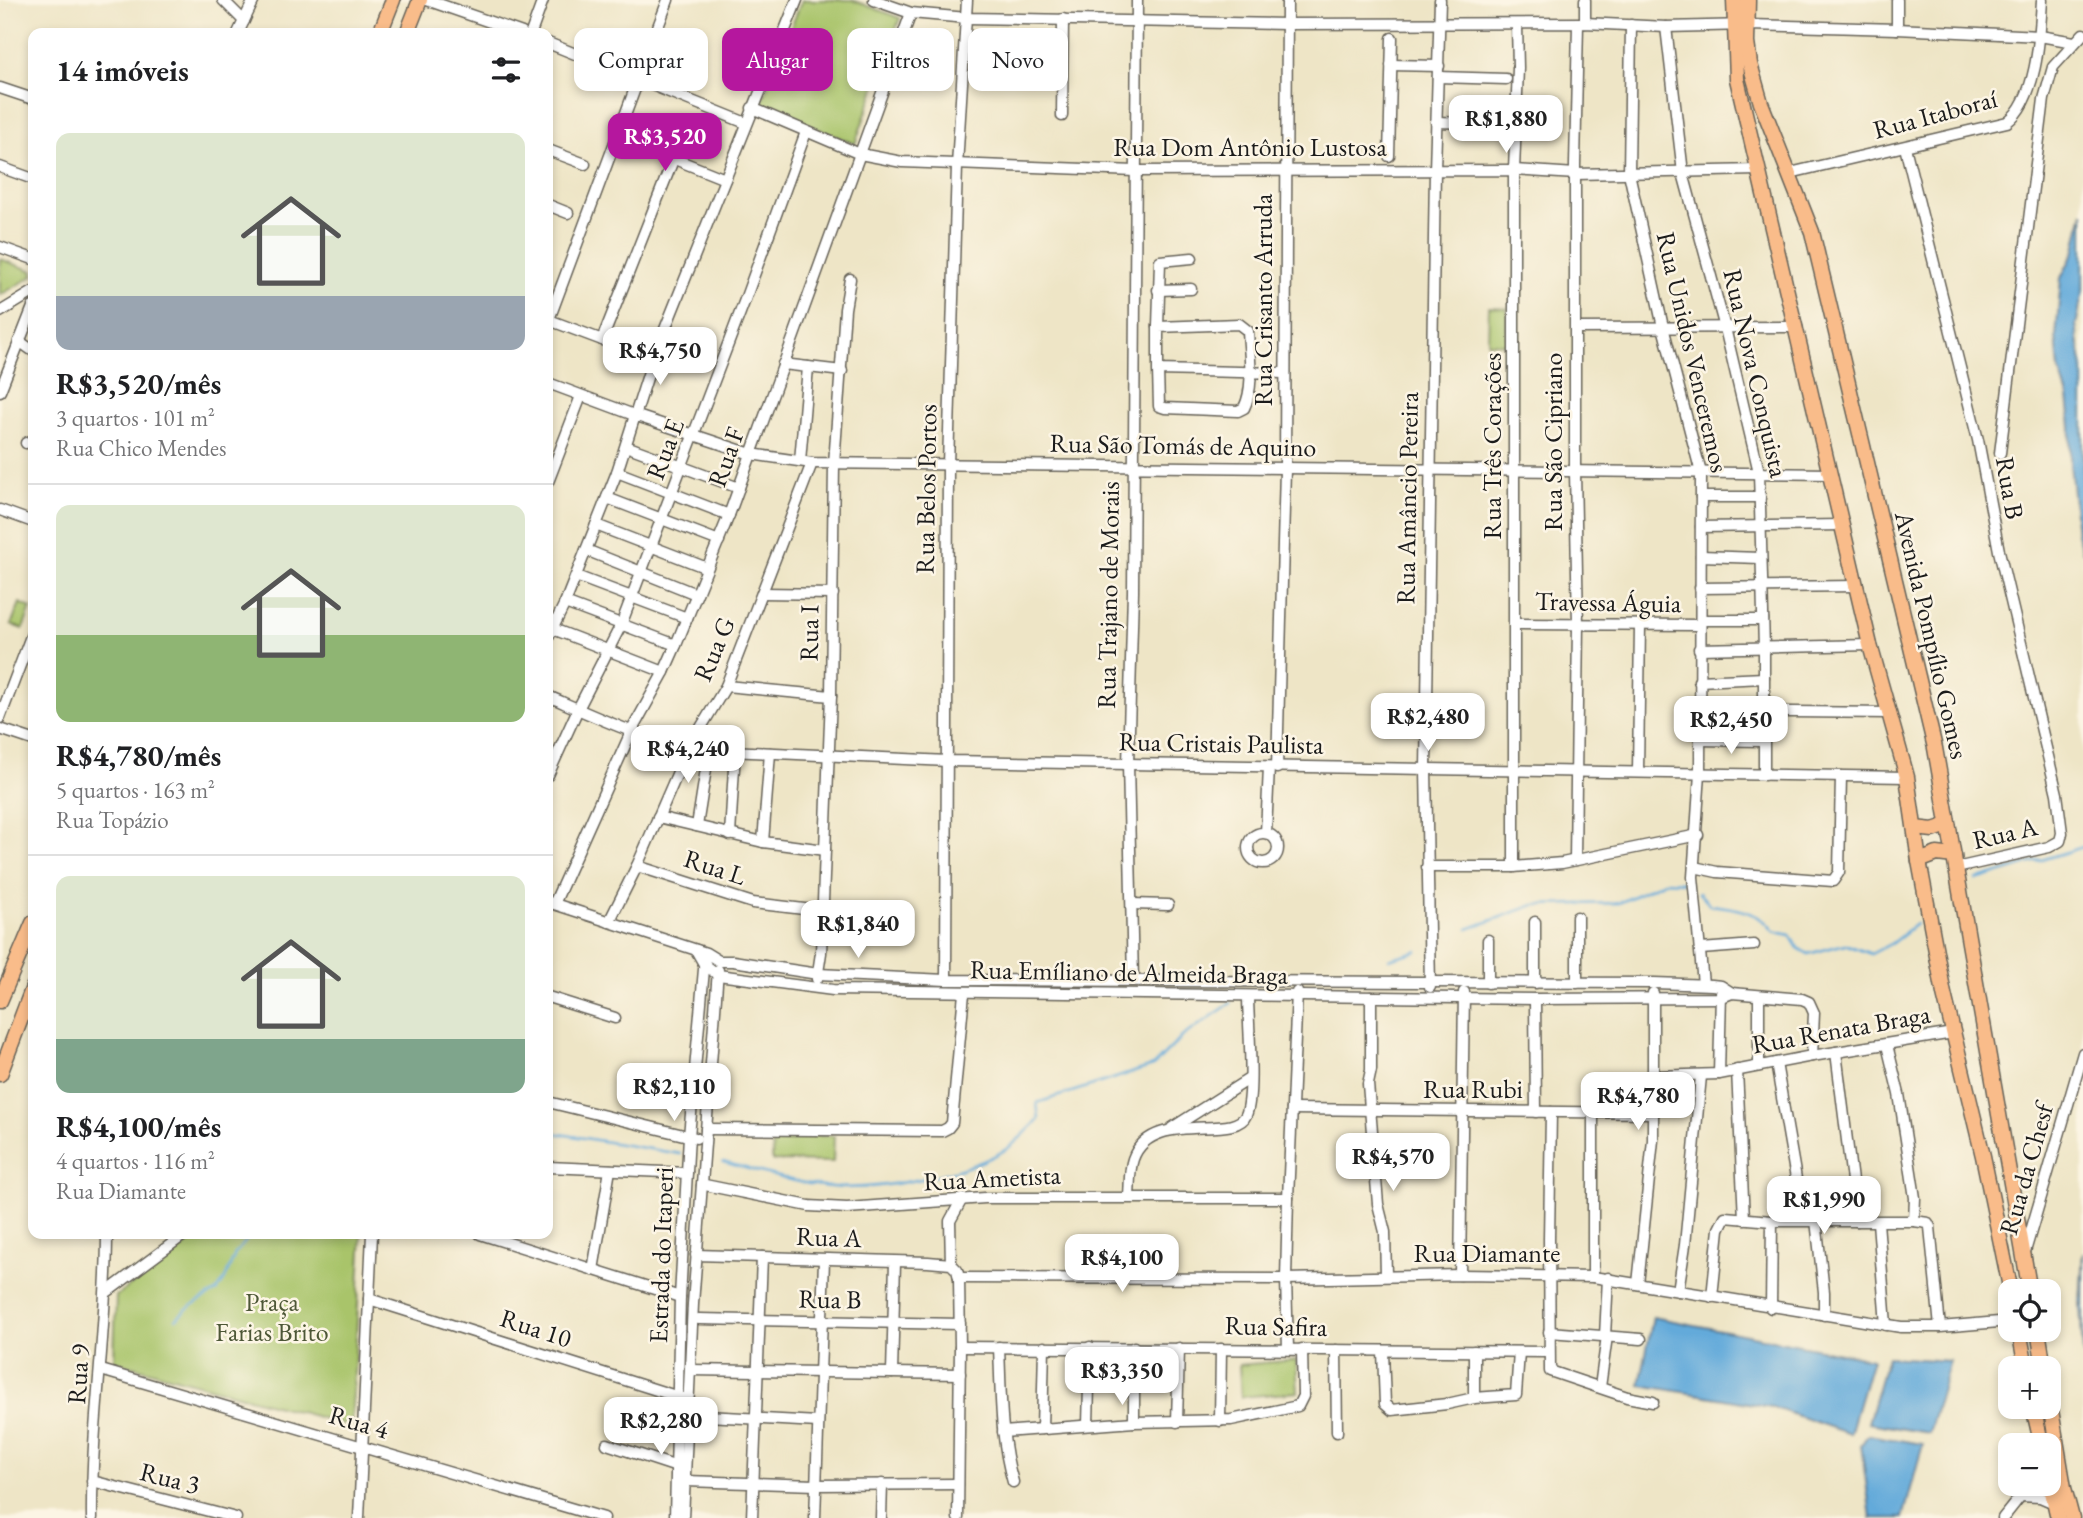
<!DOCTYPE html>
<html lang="pt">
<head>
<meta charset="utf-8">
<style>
  :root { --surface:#fff; --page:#f2f2f2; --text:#202124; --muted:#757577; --line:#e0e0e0; --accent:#b5179e }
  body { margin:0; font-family:"EB Garamond",serif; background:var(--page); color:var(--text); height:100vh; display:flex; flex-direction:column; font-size:26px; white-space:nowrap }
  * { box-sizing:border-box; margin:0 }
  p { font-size:23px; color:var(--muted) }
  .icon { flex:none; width:38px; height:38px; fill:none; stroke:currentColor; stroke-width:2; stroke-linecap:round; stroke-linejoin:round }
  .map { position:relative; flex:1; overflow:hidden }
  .drawer { position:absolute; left:28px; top:28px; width:525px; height:1211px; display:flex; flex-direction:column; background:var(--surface); border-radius:14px; box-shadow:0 4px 10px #0003 }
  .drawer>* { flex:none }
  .top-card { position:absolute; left:574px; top:28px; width:665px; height:63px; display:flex; gap:14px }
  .controls { position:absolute; left:1998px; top:1279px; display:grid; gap:14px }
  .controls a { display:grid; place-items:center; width:63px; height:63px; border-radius:14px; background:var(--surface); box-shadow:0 4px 10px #0003; font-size:35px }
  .price { position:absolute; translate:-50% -60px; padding:0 16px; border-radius:14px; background:#fff; color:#222; font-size:23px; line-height:46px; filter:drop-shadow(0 2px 4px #0008) }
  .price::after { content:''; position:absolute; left:50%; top:42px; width:21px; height:16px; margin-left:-10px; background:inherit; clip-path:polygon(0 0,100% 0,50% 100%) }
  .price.active { background:var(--accent); color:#fff }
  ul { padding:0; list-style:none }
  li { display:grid; align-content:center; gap:14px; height:371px; padding:0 28px }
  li+li { border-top:2px solid var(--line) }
  li span { display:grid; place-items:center; height:217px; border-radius:14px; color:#555 }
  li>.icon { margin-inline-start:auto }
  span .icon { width:126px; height:126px; fill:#fffc; stroke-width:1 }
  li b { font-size:30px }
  h2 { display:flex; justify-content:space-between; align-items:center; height:84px; padding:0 28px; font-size:30px }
  .pill { padding:0 24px; border-radius:14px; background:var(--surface); box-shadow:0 4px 10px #0003; font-size:24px; line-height:63px }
  .pill.active { background:var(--accent); color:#fff }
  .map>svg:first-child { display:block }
  .green { fill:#a9c46a; stroke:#627043; stroke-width:2 }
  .water { fill:#64aada; stroke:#40637b; stroke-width:2 }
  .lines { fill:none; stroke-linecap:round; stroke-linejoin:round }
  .stream { stroke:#64aada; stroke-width:2.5 }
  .minor-casing { stroke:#666258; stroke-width:13 }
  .major-casing { stroke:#666258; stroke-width:17 }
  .minor { stroke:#fff; stroke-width:10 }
  .major { stroke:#f9bc8a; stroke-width:14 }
  .labels { text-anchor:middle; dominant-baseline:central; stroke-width:5; stroke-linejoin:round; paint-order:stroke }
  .street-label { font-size:26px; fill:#1c1c1c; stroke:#fcf5e5 }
  .park-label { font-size:26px; fill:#4d5737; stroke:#fcf5e5 }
</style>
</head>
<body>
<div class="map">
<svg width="2083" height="1518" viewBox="0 0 2083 1518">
  <rect width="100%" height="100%" fill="#fcf5e5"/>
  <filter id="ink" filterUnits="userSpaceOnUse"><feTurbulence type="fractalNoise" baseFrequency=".0143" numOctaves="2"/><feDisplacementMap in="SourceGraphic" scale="14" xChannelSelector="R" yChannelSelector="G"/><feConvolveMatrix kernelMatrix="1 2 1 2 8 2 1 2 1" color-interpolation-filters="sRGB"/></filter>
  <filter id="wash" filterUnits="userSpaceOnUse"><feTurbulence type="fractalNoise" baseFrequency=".00686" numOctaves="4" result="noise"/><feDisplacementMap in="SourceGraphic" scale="28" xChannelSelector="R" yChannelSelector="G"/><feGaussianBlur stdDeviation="1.57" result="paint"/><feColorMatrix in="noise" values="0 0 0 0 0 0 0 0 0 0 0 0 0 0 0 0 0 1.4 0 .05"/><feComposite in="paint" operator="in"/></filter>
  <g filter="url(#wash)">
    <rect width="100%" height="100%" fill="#eee5c6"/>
    <g class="green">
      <path d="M 802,0 L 852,0 L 900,18 L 855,144 L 760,106 Z"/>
      <path d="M 0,259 L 33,271 L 33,276 L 0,295 Z"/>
      <path d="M 1489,307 L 1507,308 L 1506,344 L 1488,343 Z"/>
      <path d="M 20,603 L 31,608 L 23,629 L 11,625 Z"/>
      <path d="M 773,1135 L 834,1136 L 833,1162 L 772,1161 Z"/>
      <path d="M 202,1234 L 362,1234 L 351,1426 L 114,1361 L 116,1296 Z"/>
      <path d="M 1296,1360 L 1298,1392 L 1241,1397 L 1239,1365 Z"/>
    </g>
    <g class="water">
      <path d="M 2083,212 L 2083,290 L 2076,326 L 2083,370 L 2083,552 L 2077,534 L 2070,463 L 2071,427 L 2068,396 L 2059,369 L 2056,337 L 2061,278 L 2075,250 Z"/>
      <path d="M 2083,1252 L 2083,1355 L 2080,1304 Z"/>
      <path d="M 1653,1317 L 1872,1359 L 1850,1434 L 1772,1407 L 1640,1385 Z"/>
      <path d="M 1887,1357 L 1950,1361 L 1929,1433 L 1868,1423 Z"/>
      <path d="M 1868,1435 L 1923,1444 L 1903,1518 L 1871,1518 L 1861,1445 Z"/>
    </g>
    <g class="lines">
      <g class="stream">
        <path d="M 1976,880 L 2083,847"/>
        <path d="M 1699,893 L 1710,905 C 1731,907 1761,911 1773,931 L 1790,935 L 1798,948 L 1808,954 L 1845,944 L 1871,954 L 1892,943 L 1916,924"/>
        <path d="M 1468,929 L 1534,905 L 1619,903 L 1666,881 L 1686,882 L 1689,884"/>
        <path d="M 1389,959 L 1417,951"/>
        <path d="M 548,1132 L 680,1154"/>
        <path d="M 723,1162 C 758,1171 796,1184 832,1187 C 878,1191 969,1174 1008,1148 C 1019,1140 1029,1129 1039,1119 L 1037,1103 L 1153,1066 L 1183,1036 L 1231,1003"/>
        <path d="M 176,1319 L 188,1308 L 217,1291 L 225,1279 L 235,1254 L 252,1234"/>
      </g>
    </g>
  </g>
  <g filter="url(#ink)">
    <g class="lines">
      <defs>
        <g id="minor">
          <path d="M 223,0 L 244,21"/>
          <path d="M 427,0 L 522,33"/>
          <path d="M 874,0 L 911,13 L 967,18 L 1286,24 L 1585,23 L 1666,27 L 1748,25 L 1897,29 L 2040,36 L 2074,42"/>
          <path d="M 1585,23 L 1585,0"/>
          <path d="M 1631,25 L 1629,173 L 1663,327 L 1701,473 L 1700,773 L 1693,877 L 1703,984"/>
          <path d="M 1666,27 L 1683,173 L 1725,328 L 1759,472 L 1764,648 L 1764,775"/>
          <path d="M 1897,29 L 1897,0"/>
          <path d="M 238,33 L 254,0"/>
          <path d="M 531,33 L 543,0"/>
          <path d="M 548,43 L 746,123"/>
          <path d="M 1391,65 L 1439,66"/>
          <path d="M 1438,77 L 1506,79"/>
          <path d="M 0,88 L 33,99"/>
          <path d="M 752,108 L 860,154 L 902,162 L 1135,171 L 1514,170 L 1576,174 L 1758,170"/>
          <path d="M 1062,116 L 1063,19"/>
          <path d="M 1436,122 L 1504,124"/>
          <path d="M 617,136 L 725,179"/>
          <path d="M 1905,147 L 1978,440 L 1999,551 L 2057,794 L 2062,833 L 2060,841 L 2049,847 L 1956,868"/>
          <path d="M 548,150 L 585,164"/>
          <path d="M 1389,156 L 1392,38"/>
          <path d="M 0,167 L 33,179"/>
          <path d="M 1790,173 L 2007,122 C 2037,100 2040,35 2042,0"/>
          <path d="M 548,205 L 568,213"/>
          <path d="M 0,247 L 33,259"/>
          <path d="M 1158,290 L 1191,289"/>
          <path d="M 0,312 L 33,292"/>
          <path d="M 549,320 L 653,359"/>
          <path d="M 548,322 L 668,0"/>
          <path d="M 1158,327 L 1160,261 L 1192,258"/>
          <path d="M 1576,328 L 1797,327"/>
          <path d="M 602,340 L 673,160"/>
          <path d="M 19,341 L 33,351"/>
          <path d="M 783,364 L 842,371"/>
          <path d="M 1158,370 L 1159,406 L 1165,408 L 1238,411 L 1244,408 C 1255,386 1249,355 1248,331 L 1239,324 L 1158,327 L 1158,370 L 1285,373"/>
          <path d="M 548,383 L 634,415 L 751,454 L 812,463 L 1831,474"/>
          <path d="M 0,391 L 33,307"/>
          <path d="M 26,443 L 33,440"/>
          <path d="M 626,446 L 739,488"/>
          <path d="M 2000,453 L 2044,99 L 2053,67 L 2083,34"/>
          <path d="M 800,461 L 808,367"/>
          <path d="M 617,472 L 729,515"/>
          <path d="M 548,482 L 581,396"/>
          <path d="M 1701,497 L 1760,497"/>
          <path d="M 607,498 L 719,541"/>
          <path d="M 0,510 L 33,522"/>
          <path d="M 596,525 L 707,568"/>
          <path d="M 1701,527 L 1842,525"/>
          <path d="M 586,550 L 696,594"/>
          <path d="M 1701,556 L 1760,558"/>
          <path d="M 576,576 L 687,618"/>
          <path d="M 1700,588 L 1857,586"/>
          <path d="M 762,593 L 833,594"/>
          <path d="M 565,603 L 676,645"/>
          <path d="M 1701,620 L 1763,620"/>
          <path d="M 1516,624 L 1700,625"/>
          <path d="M 553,629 L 664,672"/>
          <path d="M 548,638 L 565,603 L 617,472 L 653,359 L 797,0"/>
          <path d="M 1699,649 L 1870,645"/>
          <path d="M 1699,681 L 1764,678"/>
          <path d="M 726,686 L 831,696"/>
          <path d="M 548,696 C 596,717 656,746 709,750 L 948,761 L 1907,777"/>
          <path d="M 1700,711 L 1890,713"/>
          <path d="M 0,718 L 33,631"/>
          <path d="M 0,729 L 33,740"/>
          <path d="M 1700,740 L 1763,741"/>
          <path d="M 1277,768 L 1285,469 L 1287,0"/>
          <path d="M 1638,772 L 1640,625"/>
          <path d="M 548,775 L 578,709 L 621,625 L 746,297 L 806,132"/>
          <path d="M 658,817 L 763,842 L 825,850"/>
          <path d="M 697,826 L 709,750"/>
          <path d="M 1266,833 L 1269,767"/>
          <circle cx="1263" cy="848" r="15"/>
          <path d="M 730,835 L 735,751"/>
          <path d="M 763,842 L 770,753"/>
          <path d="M 1575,860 L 1578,624 L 1575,472 L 1575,165 L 1578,24"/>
          <path d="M 637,866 L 753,903 L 821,911"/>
          <path d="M 1427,867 L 1514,867 L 1562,863 L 1698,835"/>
          <path d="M 1514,867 L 1514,170 L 1518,68 L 1517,25"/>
          <path d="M 1694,867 L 1717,872 L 1833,881 L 1839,872 L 1841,776"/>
          <path d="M 548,902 L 706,953 L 719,961 L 733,961 L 818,974 L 946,980 L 1654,983 L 1712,985 L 1721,986 L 1732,993"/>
          <path d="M 554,904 L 632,730 L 664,672 L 676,645 L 729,515 L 911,13"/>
          <path d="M 1132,904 L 1168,905"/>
          <path d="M 1577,917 L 1577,983"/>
          <path d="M 609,922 L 637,866 L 688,749 L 726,686 L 812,463"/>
          <path d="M 1535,922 L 1535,983"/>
          <path d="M 1701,949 L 1754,945"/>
          <path d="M 696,950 L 704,964 L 718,975 L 833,990 L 1535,999 L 1720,998 L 1732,993 L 1802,999 L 1809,1002 L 1814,1013 L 1812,1056"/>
          <path d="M 817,979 L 821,953 L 831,696 L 834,464 L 845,309 L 850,279"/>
          <path d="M 946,980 L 948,465 L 957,166 L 967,0"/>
          <path d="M 1133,980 L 1128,764 L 1133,592 L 1137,0"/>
          <path d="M 1488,983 L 1488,940"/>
          <path d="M 1430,987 L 1426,769 L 1435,170 L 1440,0"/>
          <path d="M 1759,996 L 1759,1066"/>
          <path d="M 548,997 L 615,1018"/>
          <path d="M 1371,997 L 1371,1070 L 1368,1084 L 1378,1204 L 1385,1232 L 1386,1275"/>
          <path d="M 1535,999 L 1536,1112"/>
          <path d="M 1887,1045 L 1899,1094 L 1915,1198 L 1914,1221"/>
          <path d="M 1836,1052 L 1857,1221"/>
          <path d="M 1776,1063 L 1803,1219"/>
          <path d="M 1737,1070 L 1744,1219"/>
          <path d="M 1719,1074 L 1721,993"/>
          <path d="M 1654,1076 L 1719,1074 L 1812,1056 L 1953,1033"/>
          <path d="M 548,1102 L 696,1138"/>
          <path d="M 1292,1109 L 1654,1113"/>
          <path d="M 1551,1112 L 1549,1239 L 1550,1371 L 1627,1397 L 1653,1402"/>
          <path d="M 1172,1128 L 1249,1079"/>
          <path d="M 706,1129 L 942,1131 L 948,1128 L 952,1123 L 964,993"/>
          <path d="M 548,1167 L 687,1173"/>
          <path d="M 702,1186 L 705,1185 L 809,1206 L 847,1208 L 985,1198 L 1288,1198"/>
          <path d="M 1129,1196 C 1130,1185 1129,1170 1133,1159 C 1151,1108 1235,1142 1246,1115 C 1255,1094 1248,1022 1248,996"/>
          <path d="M 1816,1220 L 1824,1292 L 1824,1315"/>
          <path d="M 1878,1222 L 1886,1325"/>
          <path d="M 480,1234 L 680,1297"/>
          <path d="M 696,1255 L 928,1262 L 951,1264 L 957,1270 L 959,1278 L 960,1347 L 958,1518"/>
          <path d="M 2024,1255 L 2083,1053"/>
          <path d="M 951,1264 L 950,1221 L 962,1199"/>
          <path d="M 593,1270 L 610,1170"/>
          <path d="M 1460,1275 L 1464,992"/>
          <path d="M 1593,1277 L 1593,1112"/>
          <path d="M 959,1278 L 1286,1279 L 1460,1275 L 1593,1277 L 1901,1327 L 1940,1327 L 2011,1321"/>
          <path d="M 1638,1284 L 1653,1140 L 1653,993"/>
          <path d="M 1678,1291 L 1685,1245 L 1701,1076"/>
          <path d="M 107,1292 L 185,1234"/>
          <path d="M 1712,1297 L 1719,1229 L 1725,1217 L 1772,1221 L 1914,1221 L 1928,1223 L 1930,1227 L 1940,1327"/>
          <path d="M 369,1299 L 682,1398"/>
          <path d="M 1771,1308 L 1772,1221"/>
          <path d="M 699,1319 L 960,1324"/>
          <path d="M 1549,1332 L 1641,1339"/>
          <path d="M 1605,1336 L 1608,1278"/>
          <path d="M 960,1347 L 1549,1352"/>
          <path d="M 999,1347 C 1001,1393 1000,1438 1013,1482"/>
          <path d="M 1288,1349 L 1286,1279 L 1288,1198 L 1297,992"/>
          <path d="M 1336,1350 L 1337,1432"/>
          <path d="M 1383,1351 L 1385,1404 L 1392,1410 L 1447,1404 L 1474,1398 L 1516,1395 L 1519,1352"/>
          <path d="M 101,1370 L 604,1518"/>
          <path d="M 690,1370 L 960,1374"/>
          <path d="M 892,1373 L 895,1262"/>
          <path d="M 1600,1387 L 1607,1336"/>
          <path d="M 1474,1398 L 1474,1351"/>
          <path d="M 688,1415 L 818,1422"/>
          <path d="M 1220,1421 L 1221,1349"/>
          <path d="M 1134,1422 L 1134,1347"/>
          <path d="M 1177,1422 L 1179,1348"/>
          <path d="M 1088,1425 L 1090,1347"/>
          <path d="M 1042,1429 L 1044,1347"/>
          <path d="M 1003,1432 L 1134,1422 L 1231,1420 L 1298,1406 L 1303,1396 L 1302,1349"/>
          <path d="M 607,1444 L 677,1467"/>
          <path d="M 92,1481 L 236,1518"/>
          <path d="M 685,1481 L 816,1485 L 958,1484"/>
          <path d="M 2020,1496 L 2040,1497 L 2054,1503"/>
          <path d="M 92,1518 C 91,1423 107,1329 107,1234"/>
          <path d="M 359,1518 L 372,1234"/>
          <path d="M 675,1518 L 680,1297 L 689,1136 L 705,958"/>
          <path d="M 683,1518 L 693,1304 L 718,970"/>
          <path d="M 752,1518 L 762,1257"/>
          <path d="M 815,1518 L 824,1260"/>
          <path d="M 881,1518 L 882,1484"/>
          <path d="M 2003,1518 L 2030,1484"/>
        </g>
        <g id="major">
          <path d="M 1734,0 L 1737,79 L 1870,645 L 1907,777 L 1919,861 L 1944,994 L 1983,1156 L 2011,1292"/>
          <path d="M 1748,0 L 1747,43 L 1750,64 L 1761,103 L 1812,232 L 1935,748 L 2030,1292"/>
          <path d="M 380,33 L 393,0"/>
          <path d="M 407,33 L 420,0"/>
          <path d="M 1915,828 L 1933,830 L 1948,825"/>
          <path d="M 1919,861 L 1937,854 L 1954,856"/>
          <path d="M 0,1001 L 33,923"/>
          <path d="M 0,1074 L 33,987"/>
          <path d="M 2019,1330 L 2026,1368"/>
          <path d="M 2038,1330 L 2044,1368"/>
          <path d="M 2049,1398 L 2064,1488 L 2072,1518"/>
          <path d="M 2033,1407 L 2042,1446"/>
          <path d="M 2049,1479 L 2058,1518"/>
        </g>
      </defs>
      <use href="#minor" class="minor-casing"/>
      <use href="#major" class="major-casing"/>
      <use href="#minor" class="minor"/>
      <use href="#major" class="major"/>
    </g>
  </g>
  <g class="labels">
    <g class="street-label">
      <text transform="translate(1935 114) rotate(-15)">Rua Itaboraí</text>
      <text x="1250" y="147">Rua Dom Antônio Lustosa</text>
      <text transform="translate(1263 300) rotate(-90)">Rua Crisanto Arruda</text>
      <text transform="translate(1693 352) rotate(77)">Rua Unidos Venceremos</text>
      <text transform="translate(1756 373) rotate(77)">Rua Nova Conquista</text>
      <text transform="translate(1553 442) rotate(-90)">Rua São Cipriano</text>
      <text transform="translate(1183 445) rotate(1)">Rua São Tomás de Aquino</text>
      <text transform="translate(1492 446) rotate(-90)">Rua Três Corações</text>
      <text transform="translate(665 449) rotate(-69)">Rua E</text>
      <text transform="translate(726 457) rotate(-70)">Rua F</text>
      <text transform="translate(2010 488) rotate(80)">Rua B</text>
      <text transform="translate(926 489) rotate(-89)">Rua Belos Portos</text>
      <text transform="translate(1407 498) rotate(-89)">Rua Amâncio Pereira</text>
      <text transform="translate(1108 595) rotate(-89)">Rua Trajano de Morais</text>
      <text transform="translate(1608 602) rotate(1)">Travessa Águia</text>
      <text transform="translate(809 633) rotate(-89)">Rua I</text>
      <text transform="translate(1932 635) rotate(77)">Avenida Pompílio Gomes</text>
      <text transform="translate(714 649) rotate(-67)">Rua G</text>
      <text transform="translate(1221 743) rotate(1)">Rua Cristais Paulista</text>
      <text transform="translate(2005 833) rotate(-13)">Rua A</text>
      <text transform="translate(715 867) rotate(18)">Rua L</text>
      <text transform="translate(1129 972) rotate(1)">Rua Emíliano de Almeida Braga</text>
      <text transform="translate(1841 1029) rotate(-10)">Rua Renata Braga</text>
      <text x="1473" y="1089">Rua Rubi</text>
      <text transform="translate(2026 1169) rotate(-74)">Rua da Chesf</text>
      <text transform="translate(992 1178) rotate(-3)">Rua Ametista</text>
      <text transform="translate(829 1237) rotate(2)">Rua A</text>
      <text x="1487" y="1253">Rua Diamante</text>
      <text transform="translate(661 1255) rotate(-88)">Estrada do Itaperi</text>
      <text transform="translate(830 1299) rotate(1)">Rua B</text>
      <text transform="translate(1276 1326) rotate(1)">Rua Safira</text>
      <text transform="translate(536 1328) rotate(18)">Rua 10</text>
      <text transform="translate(78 1374) rotate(-86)">Rua 9</text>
      <text transform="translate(359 1422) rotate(16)">Rua 4</text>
      <text transform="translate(170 1478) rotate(14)">Rua 3</text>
    </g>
    <g class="park-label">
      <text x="272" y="1302">Praça<tspan x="272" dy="30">Farias Brito</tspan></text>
    </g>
  </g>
</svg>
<div class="controls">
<a><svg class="icon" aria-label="locate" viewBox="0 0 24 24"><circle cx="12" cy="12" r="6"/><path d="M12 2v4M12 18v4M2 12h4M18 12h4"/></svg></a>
<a>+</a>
<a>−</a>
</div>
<b class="price" style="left:1506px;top:155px">R$1,880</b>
<b class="price active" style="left:665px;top:173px">R$3,520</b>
<b class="price" style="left:660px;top:387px">R$4,750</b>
<b class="price" style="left:1428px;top:753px">R$2,480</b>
<b class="price" style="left:1731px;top:756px">R$2,450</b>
<b class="price" style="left:688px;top:785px">R$4,240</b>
<b class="price" style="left:858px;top:960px">R$1,840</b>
<b class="price" style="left:674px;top:1123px">R$2,110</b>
<b class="price" style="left:1638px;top:1132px">R$4,780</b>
<b class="price" style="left:1393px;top:1193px">R$4,570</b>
<b class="price" style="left:1824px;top:1236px">R$1,990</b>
<b class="price" style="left:1122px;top:1294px">R$4,100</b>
<b class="price" style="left:1122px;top:1407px">R$3,350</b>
<b class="price" style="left:661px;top:1457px">R$2,280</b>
<div class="top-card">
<a class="pill">Comprar</a>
<a class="pill active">Alugar</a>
<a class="pill">Filtros</a>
<a class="pill">Novo</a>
</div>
<section class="drawer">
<h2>14 imóveis<svg class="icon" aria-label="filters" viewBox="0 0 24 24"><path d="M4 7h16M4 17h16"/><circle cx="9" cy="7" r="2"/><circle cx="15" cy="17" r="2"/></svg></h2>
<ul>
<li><span style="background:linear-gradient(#dfe7d0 75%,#9aa5b1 0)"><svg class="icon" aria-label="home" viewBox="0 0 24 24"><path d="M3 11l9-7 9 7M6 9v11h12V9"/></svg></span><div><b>R$3,520/mês</b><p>3 quartos · 101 m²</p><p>Rua Chico Mendes</p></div></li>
<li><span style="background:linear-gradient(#dfe7d0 60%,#8fb573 0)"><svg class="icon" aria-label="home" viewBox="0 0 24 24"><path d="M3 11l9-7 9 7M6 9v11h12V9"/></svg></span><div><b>R$4,780/mês</b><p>5 quartos · 163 m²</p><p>Rua Topázio</p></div></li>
<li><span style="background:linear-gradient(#dfe7d0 75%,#7fa58c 0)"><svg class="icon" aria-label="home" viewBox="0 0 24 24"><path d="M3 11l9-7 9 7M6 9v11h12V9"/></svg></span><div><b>R$4,100/mês</b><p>4 quartos · 116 m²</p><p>Rua Diamante</p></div></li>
</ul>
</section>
</div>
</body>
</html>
